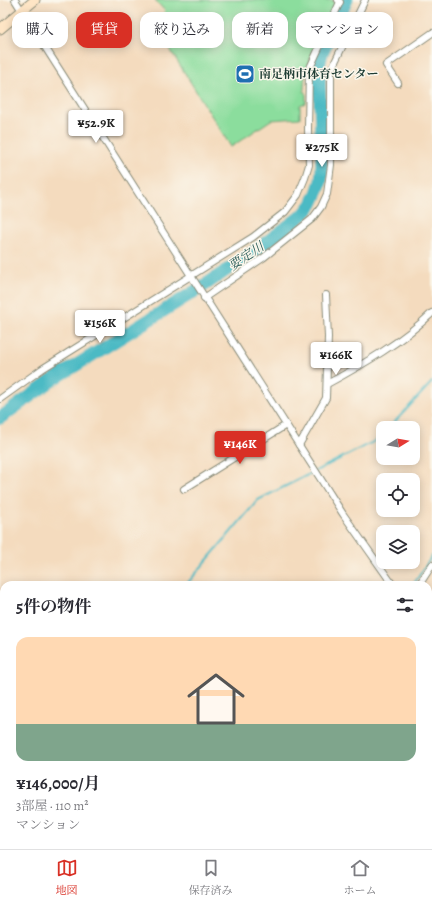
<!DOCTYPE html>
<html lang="ja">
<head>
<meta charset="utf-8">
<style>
  :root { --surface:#fff; --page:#f7f7f7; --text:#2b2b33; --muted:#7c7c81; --line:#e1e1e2; --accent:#d93025 }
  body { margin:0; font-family:Alegreya,"Noto Serif JP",serif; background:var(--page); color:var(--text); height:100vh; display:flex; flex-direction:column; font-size:15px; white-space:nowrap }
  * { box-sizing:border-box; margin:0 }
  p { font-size:13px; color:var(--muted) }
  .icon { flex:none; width:22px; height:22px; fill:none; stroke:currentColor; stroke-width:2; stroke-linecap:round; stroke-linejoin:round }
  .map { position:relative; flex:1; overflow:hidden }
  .side { position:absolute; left:0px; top:581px; width:432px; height:268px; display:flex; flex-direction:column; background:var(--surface); border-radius:12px 12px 0 0; box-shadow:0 2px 10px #0003 }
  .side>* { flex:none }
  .hud { position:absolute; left:12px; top:12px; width:408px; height:36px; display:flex; gap:8px }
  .needle { width:26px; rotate:79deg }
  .buttons { position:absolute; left:376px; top:421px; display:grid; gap:8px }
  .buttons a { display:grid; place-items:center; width:44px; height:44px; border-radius:8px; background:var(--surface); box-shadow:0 2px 10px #0003; font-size:20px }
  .price { position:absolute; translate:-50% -34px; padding:0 9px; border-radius:4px; background:#fff; color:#222; font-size:13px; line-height:26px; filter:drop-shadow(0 1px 2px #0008) }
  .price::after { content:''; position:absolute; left:50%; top:24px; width:12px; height:9px; margin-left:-6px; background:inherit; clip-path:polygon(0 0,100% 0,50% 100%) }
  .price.current { background:var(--accent); color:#fff }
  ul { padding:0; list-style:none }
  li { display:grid; align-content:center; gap:8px; height:212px; padding:0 16px }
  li+li { border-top:1px solid var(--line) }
  li span { display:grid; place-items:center; height:124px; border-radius:12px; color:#555 }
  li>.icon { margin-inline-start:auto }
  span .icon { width:72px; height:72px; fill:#fffc; stroke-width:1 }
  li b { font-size:17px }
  h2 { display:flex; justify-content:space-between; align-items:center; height:48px; padding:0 16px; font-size:17px }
  .pill { padding:0 14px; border-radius:12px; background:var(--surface); box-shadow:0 2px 10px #0003; font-size:14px; line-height:36px }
  .pill.current { background:var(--accent); color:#fff }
  .tab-bar { display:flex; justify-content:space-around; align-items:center; height:56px; border-top:1px solid var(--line); background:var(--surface); font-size:11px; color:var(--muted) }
  .tab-bar a { display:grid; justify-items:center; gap:2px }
  .tab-bar .current { color:var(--accent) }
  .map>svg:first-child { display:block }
  .green { fill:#8bdd9d; stroke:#558d68 }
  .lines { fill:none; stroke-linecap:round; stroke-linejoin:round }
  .stream { stroke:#4bbac4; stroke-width:2 }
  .river { stroke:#4bbac4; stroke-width:13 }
  .street-casing { stroke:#8a8c79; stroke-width:8 }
  .secondary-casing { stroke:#8a8c79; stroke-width:11 }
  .street { stroke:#fff; stroke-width:6 }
  .secondary { stroke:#fee5c5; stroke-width:9 }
  .labels { text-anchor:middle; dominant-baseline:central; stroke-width:3; stroke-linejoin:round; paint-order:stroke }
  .poi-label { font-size:12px; font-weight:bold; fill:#1f3d34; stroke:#fbf7ec; text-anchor:start }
  .water-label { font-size:13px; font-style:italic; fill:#2a5c58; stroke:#fbf7ec }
</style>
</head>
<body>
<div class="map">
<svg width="432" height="849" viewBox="0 0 432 849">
  <rect width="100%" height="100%" fill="#fbf7ec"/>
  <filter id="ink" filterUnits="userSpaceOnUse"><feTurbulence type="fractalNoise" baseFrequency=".025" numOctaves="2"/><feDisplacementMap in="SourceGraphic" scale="8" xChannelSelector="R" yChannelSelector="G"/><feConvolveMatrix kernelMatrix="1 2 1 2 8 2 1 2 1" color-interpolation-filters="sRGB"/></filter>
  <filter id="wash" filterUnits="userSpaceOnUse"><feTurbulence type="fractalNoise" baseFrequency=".012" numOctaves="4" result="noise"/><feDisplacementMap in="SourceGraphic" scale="16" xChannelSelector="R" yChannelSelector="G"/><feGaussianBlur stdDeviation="0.9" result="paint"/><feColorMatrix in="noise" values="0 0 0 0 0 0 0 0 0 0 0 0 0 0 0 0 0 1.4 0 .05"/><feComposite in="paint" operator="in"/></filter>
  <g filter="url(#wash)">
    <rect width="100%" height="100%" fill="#f4dbbe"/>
    <path class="green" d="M 155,0 L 333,0 L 336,5 C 323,32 303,61 304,92 L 306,92 L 306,103 L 300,105 L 300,118 L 271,120 L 231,147 L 156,27 L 165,11 Z"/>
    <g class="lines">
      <g class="stream">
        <path d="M 389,428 L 432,382"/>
        <path d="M 186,585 L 258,500 L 379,439 L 383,434"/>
        <path d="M 413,585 L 432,556"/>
        <path d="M 0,616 L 4,616"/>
        <path d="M 0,676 L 4,675"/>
        <path d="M 428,743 L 432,741"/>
        <path d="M 102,849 L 112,845"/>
        <path d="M 186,849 L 195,845"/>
      </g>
      <path class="river" d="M 0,418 L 54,379 L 205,285 L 256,250 L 304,214 L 312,204 L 317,193 L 321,181 L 322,169 L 319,66 L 322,53 L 347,0"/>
    </g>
  </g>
  <g filter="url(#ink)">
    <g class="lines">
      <defs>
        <g id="street">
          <path d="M 15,0 L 343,514 L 393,585"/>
          <path d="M 398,83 L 386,65 L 432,33"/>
          <path d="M 204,298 L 263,258 L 312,219 L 321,207 L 327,194 L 331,165 L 331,74 L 332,68 L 365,0"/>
          <path d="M 327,384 C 364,364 402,342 432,313"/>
          <path d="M 0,399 L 42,369 L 253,237 L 285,212 L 298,195 L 305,178 L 309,165 L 308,129 L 309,70 L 340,2 L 338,0"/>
          <path d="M 299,445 L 326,398 L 328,337 L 326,295"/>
          <path d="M 184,489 L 286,425"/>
          <path d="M 419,585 L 432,565"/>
          <path d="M 428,635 L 432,642"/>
          <path d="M 428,699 L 432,697"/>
          <path d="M 428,793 L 432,791"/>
          <path d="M 239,845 L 241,849"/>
          <path d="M 89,849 L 98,845"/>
          <path d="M 316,849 L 324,845"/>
        </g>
        <path id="secondary" d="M 0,29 L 35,0"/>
      </defs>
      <use href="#street" class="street-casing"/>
      <use href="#secondary" class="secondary-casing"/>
      <use href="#street" class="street"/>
      <use href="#secondary" class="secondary"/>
    </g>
  </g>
  <defs>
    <symbol id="stadium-square" viewBox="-11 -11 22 22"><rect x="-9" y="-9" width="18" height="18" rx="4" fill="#1f6fb2" stroke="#fbf7ec"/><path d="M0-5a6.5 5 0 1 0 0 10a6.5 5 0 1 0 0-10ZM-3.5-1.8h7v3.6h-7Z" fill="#fff"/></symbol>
  </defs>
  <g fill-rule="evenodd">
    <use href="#stadium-square" x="234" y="63" width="22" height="22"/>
  </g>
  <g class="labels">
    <g class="poi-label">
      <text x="259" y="74">南足柄市体育センター</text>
    </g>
    <g class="water-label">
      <text transform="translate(246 256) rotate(-34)">要定川</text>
    </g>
  </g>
</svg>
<div class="buttons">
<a><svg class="needle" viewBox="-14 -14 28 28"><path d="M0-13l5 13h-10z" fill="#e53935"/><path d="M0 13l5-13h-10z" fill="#7c7c81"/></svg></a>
<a><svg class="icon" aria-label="locate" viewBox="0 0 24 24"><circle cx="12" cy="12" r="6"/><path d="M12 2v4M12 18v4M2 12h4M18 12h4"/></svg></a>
<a><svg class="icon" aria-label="layers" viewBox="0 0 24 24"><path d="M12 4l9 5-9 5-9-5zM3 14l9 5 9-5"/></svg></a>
</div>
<b class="price" style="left:96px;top:144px">¥52.9K</b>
<b class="price" style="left:322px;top:168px">¥275K</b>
<b class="price" style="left:100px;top:344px">¥156K</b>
<b class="price" style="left:336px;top:376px">¥166K</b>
<b class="price current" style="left:240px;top:465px">¥146K</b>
<div class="hud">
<a class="pill">購入</a>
<a class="pill current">賃貸</a>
<a class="pill">絞り込み</a>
<a class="pill">新着</a>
<a class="pill">マンション</a>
</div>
<section class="side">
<h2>5件の物件<svg class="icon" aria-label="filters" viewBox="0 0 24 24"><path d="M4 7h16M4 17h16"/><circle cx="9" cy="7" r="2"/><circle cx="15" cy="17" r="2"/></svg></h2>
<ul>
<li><span style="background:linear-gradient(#ffd9b3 70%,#7fa58c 0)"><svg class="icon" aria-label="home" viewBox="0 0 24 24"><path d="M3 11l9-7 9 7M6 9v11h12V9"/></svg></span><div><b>¥146,000/月</b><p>3部屋 · 110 m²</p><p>マンション</p></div></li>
</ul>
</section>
</div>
<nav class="tab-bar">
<a class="current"><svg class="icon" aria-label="map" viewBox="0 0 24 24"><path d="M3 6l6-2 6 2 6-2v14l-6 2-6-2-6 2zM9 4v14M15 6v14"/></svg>地図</a>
<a><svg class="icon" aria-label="saved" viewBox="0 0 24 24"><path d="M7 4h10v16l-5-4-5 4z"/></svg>保存済み</a>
<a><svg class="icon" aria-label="home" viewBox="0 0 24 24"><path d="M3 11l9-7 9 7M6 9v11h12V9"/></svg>ホーム</a>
</nav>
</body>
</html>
